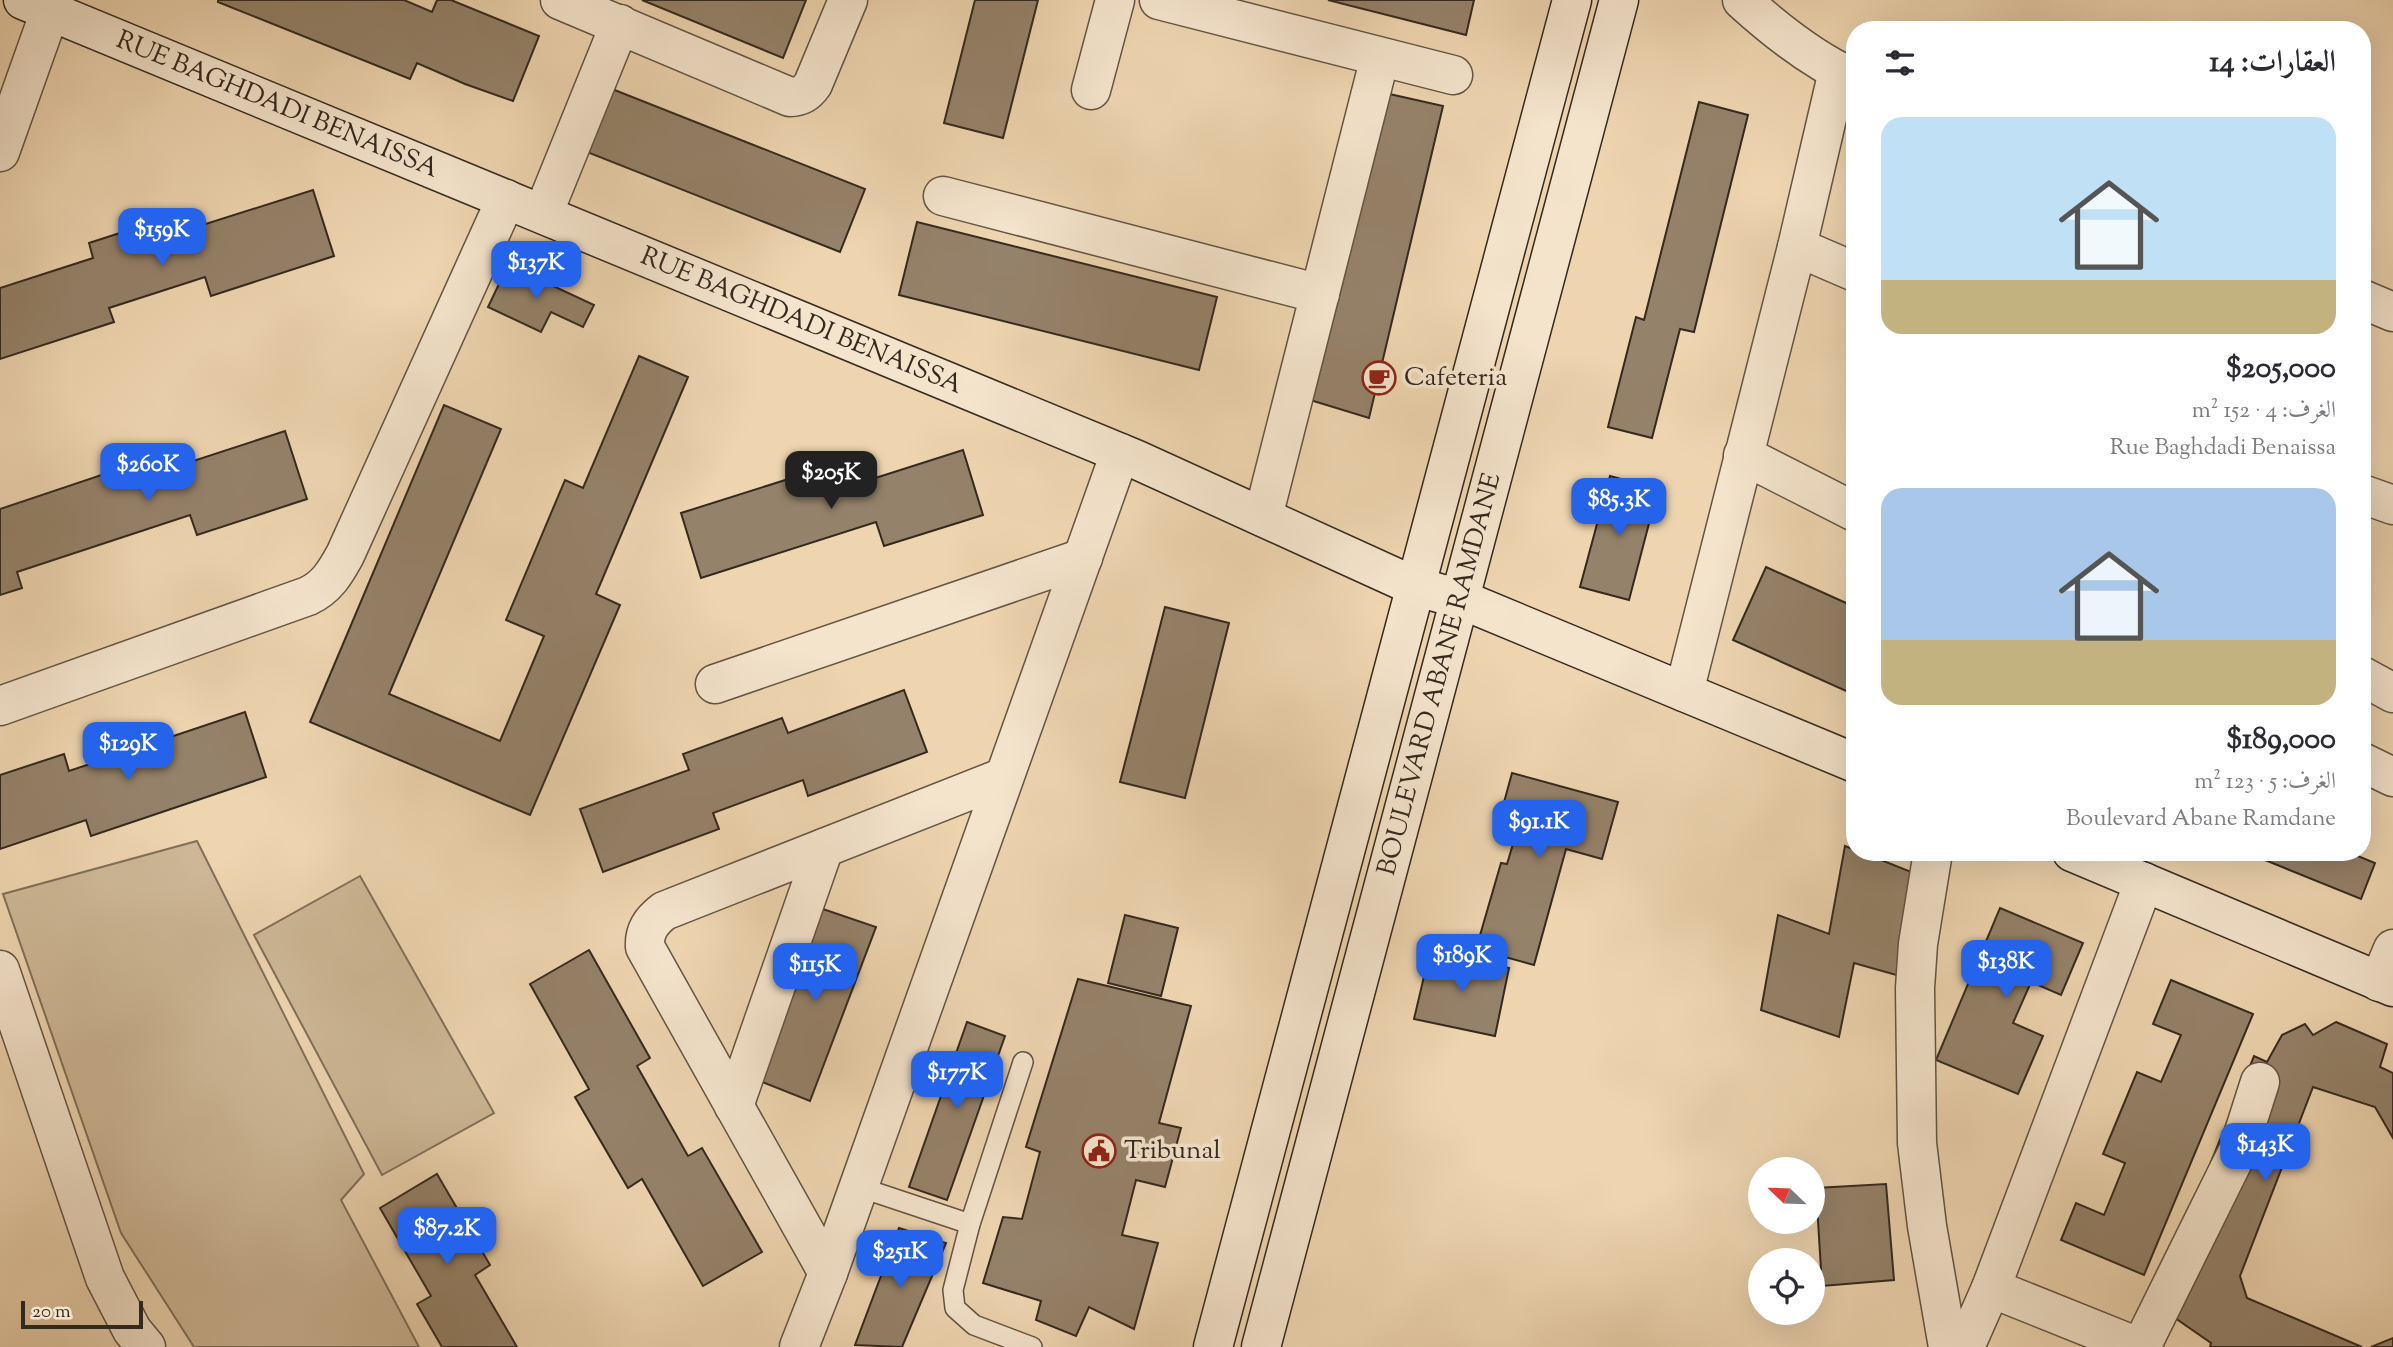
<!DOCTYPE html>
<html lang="ar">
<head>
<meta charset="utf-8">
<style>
  :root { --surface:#fff; --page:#f2f2f3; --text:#2b2b33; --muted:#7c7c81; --accent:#2563eb }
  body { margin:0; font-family:"Sorts Mill Goudy",Amiri,serif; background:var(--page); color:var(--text); direction:rtl; height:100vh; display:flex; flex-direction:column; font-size:26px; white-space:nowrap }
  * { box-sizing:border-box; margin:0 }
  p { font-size:23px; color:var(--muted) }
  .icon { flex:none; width:38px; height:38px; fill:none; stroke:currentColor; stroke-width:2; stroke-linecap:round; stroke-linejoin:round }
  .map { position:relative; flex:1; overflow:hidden; direction:ltr }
  .side { position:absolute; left:1846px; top:21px; width:525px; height:840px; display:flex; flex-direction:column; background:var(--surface); border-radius:28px; box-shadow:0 7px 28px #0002; direction:rtl }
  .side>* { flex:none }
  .needle { width:46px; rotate:293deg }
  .controls { position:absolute; left:1748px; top:1157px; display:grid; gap:14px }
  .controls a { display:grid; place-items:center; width:77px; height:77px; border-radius:50%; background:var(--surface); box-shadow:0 7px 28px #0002; font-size:35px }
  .scale { position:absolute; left:21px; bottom:18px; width:122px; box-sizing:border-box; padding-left:7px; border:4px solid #34291f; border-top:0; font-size:19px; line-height:24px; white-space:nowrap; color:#34291f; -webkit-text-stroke:5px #f4e4cc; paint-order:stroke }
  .price { position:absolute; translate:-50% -60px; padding:0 16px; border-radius:14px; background:var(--accent); color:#fff; font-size:23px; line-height:46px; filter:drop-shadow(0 2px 4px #0008) }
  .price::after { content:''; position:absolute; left:50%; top:42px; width:21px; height:16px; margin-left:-10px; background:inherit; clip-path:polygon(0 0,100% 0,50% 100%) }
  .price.selected { background:#222; color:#fff }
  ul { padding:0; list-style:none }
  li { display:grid; align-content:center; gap:14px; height:371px; padding:0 35px }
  li span { display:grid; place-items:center; height:217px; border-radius:21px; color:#555 }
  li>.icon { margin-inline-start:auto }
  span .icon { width:126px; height:126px; fill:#fffc; stroke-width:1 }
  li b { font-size:30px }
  h2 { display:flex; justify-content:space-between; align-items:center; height:84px; padding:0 35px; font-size:30px }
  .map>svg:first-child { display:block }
  .green { fill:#ceb897; stroke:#81705b; stroke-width:2 }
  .building { fill:#95826a; stroke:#34291f; stroke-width:2 }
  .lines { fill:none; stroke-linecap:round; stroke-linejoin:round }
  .lane-casing { stroke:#625443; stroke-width:22 }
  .street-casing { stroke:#625443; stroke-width:41 }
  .secondary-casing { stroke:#34291f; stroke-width:41 }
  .lane { stroke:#f4e4cc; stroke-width:19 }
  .street { stroke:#f4e4cc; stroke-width:38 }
  .secondary { stroke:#f4e4cc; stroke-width:38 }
  .labels { text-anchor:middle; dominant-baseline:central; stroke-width:7; stroke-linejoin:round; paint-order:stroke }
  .street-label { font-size:26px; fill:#34291f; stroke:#f4e4cc }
  .poi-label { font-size:26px; fill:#34291f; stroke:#f4e4cc; text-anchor:start }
</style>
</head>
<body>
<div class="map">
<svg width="2393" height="1347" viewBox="0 0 2393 1347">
  <rect width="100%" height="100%" fill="#eed5b0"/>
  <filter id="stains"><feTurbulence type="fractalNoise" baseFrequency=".00286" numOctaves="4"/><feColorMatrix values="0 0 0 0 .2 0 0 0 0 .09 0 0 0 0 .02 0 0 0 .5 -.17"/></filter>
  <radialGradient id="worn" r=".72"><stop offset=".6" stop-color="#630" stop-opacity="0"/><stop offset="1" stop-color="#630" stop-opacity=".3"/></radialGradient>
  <g class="green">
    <path d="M 197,841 L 364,1174 L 341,1200 L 419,1347 L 194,1347 L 121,1233 L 3,894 Z"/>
    <path d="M 360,876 L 494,1113 L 382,1175 L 254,935 Z"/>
  </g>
  <g class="building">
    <path d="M 218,0 L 404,0 L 432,12 L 437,0 L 451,0 L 539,36 L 513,101 L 465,84 L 417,63 L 410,79 L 218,2 Z"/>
    <path d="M 642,0 L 806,0 L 783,58 Z"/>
    <path d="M 975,0 L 1038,0 L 1003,138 L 944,123 Z"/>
    <path d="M 1328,0 L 1474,0 L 1466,35 Z"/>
    <path d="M 612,89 L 865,189 L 840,252 L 587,152 Z"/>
    <path d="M 1385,93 L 1443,106 L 1369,418 L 1307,399 Z"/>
    <path d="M 1699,102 L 1748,115 L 1694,332 L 1680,329 L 1652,438 L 1608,427 L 1636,317 L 1644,320 Z"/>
    <path d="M 313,190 L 334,256 L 211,296 L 205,277 L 109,308 L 114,322 L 0,359 L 0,288 L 93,258 L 89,243 L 188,211 L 193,228 Z"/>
    <path d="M 917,222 L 1217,297 L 1199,370 L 899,295 Z"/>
    <path d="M 508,265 L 594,305 L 583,327 L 551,312 L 541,332 L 488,307 Z"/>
    <path d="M 639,356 L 688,377 L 596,594 L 620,605 L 530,815 L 310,722 L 444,405 L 501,429 L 389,694 L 500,741 L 544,636 L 506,620 L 565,480 L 583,488 Z"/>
    <path d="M 285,431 L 307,499 L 197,535 L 190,515 L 17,572 L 22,588 L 0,595 L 0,509 L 170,452 L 175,467 Z"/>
    <path d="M 963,450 L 983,515 L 884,546 L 876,522 L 701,578 L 681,513 L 858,457 L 866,481 Z"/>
    <path d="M 1610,476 L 1658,489 L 1629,600 L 1580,587 Z"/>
    <path d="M 1766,567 L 1855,607 L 1855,695 L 1733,640 Z"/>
    <path d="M 1165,607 L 1229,623 L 1185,798 L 1120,782 Z"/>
    <path d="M 904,690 L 927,752 L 808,796 L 803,780 L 713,813 L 719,829 L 603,872 L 580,809 L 689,770 L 683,754 L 782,718 L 788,733 Z"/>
    <path d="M 245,712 L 266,777 L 91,836 L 86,820 L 0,849 L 0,775 L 64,754 L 69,771 Z"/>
    <path d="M 1512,773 L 1618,802 L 1602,859 L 1566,849 L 1534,965 L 1476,949 L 1501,863 L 1507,864 L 1516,834 L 1497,828 Z"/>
    <path d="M 1845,846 L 1855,850 L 1855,852 L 1861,852 L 1924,877 L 1900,976 L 1854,963 L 1839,1037 L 1761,1010 L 1778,915 L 1829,934 Z"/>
    <path d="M 2263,852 L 2348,852 L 2375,863 L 2361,899 L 2260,858 Z"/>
    <path d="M 817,907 L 876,927 L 810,1101 L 755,1079 Z"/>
    <path d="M 2000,908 L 2083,943 L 2061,995 L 2031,982 L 2013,1023 L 2043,1036 L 2018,1094 L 1936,1060 Z"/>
    <path d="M 1125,915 L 1178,928 L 1161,996 L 1108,983 Z"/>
    <path d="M 589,950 L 650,1058 L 637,1066 L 688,1156 L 702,1148 L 762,1252 L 703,1286 L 642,1179 L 628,1188 L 575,1097 L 589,1089 L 530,984 Z"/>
    <path d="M 1430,951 L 1509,968 L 1495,1036 L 1414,1019 Z"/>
    <path d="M 1078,979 L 1191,1006 L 1159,1123 L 1181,1128 L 1165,1187 L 1136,1180 L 1122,1235 L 1158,1243 L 1134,1329 L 1089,1307 L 1076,1336 L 1036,1320 L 1041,1301 L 983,1283 L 1003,1217 L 1022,1219 L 1040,1152 L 1026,1147 Z"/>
    <path d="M 2171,980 L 2253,1014 L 2144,1275 L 2061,1240 L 2076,1203 L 2104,1215 L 2125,1163 L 2103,1154 L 2137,1072 L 2161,1082 L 2181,1035 L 2153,1024 Z"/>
    <path d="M 967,1022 L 1005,1036 L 947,1200 L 909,1187 Z"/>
    <path d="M 2336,1022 L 2387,1044 L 2380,1067 L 2393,1073 L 2393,1138 L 2375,1107 L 2313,1087 L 2240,1276 L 2247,1298 L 2362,1347 L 2210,1347 L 2211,1343 L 2175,1318 L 2168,1268 L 2254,1056 L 2267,1062 L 2282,1035 L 2305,1024 L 2313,1035 Z"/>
    <path d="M 437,1174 L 490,1265 L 475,1275 L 517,1347 L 442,1347 L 417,1304 L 431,1296 L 380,1208 Z"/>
    <path d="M 1886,1184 L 1894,1280 L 1822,1286 L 1816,1188 Z"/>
    <path d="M 899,1228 L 946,1243 L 902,1347 L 855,1345 Z"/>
    <path d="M 2393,1338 L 2393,1347 L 2371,1347 Z"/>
  </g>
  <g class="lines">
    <defs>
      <g id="lane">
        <path d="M 1023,1062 L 970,1224 L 953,1290 L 955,1308 L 974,1325 L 1032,1347"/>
        <path d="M 859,1187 L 970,1224"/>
      </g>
      <g id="street">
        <path d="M 560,0 L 790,97 C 801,97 807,93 813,84 L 848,0"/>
        <path d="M 1159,0 L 1453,75"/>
        <path d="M 1742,0 C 1775,30 1814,61 1855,79"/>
        <path d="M 1091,90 L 1115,0"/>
        <path d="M 0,152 L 54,0"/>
        <path d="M 943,196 L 1320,294"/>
        <path d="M 543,214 L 620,24"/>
        <path d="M 1797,247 L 1855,272"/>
        <path d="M 2362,299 L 2393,312"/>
        <path d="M 1743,455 L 1855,512"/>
        <path d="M 2362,494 L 2393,505"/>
        <path d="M 1263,517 L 1380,57"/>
        <path d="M 2362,676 L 2393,693"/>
        <path d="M 715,684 L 1083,558"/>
        <path d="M 1684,692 L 1797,247 L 1838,71"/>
        <path d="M 0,706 L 308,596 C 327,587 335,573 345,555 L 506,199"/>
        <path d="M 2362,762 L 2393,777"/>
        <path d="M 1933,852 L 1918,944 L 1915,988 L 1917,1143 L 1927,1226 L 1948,1347"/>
        <path d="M 0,970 L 105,1278 L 132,1330 L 146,1347"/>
        <path d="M 2379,982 L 2393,949"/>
        <path d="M 734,1106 L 824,848"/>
        <path d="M 828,1273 L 645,947 C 644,931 651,921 664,911 L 1004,777"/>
        <path d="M 1991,1288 L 2138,1347"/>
        <path d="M 799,1347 L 828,1273 L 1120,453"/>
        <path d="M 1965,1347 L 1991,1288 L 2144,882"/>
        <path d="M 2141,1347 L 2238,1151 L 2260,1082"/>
      </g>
      <g id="secondary">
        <path id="s1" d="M 23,0 L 1135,459 L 1414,586 L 1460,599 L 1855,763"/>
        <path d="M 2072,852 L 2393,987"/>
        <path d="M 1213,1347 L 1572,0"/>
        <path id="s2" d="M 1261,1347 L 1619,0"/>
      </g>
    </defs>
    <use href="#lane" class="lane-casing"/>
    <use href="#street" class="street-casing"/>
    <use href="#secondary" class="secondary-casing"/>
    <use href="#lane" class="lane"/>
    <use href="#street" class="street"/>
    <use href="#secondary" class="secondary"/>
  </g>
  <defs>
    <symbol id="cafe-ring" viewBox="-11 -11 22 22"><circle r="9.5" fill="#f4e4cc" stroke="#8f2418" stroke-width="1.5"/><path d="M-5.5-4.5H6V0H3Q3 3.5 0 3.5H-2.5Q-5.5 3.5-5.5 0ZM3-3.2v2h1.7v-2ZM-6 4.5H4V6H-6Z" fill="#8f2418"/></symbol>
    <symbol id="civic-ring" viewBox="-11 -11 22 22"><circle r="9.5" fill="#f4e4cc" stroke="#8f2418" stroke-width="1.5"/><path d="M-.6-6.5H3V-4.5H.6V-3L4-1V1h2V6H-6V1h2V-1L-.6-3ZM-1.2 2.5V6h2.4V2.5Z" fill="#8f2418"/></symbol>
  </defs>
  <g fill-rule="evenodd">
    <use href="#cafe-ring" x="1360" y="359" width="38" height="38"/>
    <use href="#civic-ring" x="1080" y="1132" width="38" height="38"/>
  </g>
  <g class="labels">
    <g class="street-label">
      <text stroke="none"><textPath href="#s1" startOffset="275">RUE BAGHDADI BENAISSA</textPath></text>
      <text stroke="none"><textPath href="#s1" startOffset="842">RUE BAGHDADI BENAISSA</textPath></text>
      <text stroke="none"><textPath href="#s2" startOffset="696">BOULEVARD ABANE RAMDANE</textPath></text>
    </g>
    <g class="poi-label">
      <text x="1404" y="378">Cafeteria</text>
      <text x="1124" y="1151">Tribunal</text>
    </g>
  </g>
  <rect width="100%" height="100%" filter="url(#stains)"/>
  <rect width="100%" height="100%" fill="url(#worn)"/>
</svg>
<div class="controls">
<a><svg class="needle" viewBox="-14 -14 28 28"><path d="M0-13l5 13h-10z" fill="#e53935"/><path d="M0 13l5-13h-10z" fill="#7c7c81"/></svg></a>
<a><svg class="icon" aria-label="locate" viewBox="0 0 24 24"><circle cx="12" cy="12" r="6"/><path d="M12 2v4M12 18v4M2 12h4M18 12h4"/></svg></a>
</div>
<div class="scale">20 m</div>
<b class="price" style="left:162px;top:268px">$159K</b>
<b class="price" style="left:536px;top:301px">$137K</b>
<b class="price" style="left:148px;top:503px">$260K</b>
<b class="price selected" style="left:831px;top:511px">$205K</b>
<b class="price" style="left:1619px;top:538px">$85.3K</b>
<b class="price" style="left:128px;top:782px">$129K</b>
<b class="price" style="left:1539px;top:860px">$91.1K</b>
<b class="price" style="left:1462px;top:994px">$189K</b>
<b class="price" style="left:2006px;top:1000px">$138K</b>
<b class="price" style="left:815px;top:1003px">$115K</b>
<b class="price" style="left:957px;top:1111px">$177K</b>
<b class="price" style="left:2265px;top:1183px">$143K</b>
<b class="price" style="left:447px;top:1267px">$87.2K</b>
<b class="price" style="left:900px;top:1290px">$251K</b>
<section class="side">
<h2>العقارات: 14<svg class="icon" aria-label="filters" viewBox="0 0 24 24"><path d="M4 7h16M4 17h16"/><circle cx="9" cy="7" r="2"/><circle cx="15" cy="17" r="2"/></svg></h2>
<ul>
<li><span style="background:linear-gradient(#bfe0f5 75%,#c2b280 0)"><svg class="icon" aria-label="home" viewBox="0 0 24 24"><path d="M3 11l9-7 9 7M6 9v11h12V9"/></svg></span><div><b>$205,000</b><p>الغرف: 4 · 152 m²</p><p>Rue Baghdadi Benaissa</p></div></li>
<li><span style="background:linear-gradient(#a9c7e8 70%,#c2b280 0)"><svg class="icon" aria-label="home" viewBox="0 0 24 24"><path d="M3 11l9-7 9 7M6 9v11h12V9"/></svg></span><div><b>$189,000</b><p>الغرف: 5 · 123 m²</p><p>Boulevard Abane Ramdane</p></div></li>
</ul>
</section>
</div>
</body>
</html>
